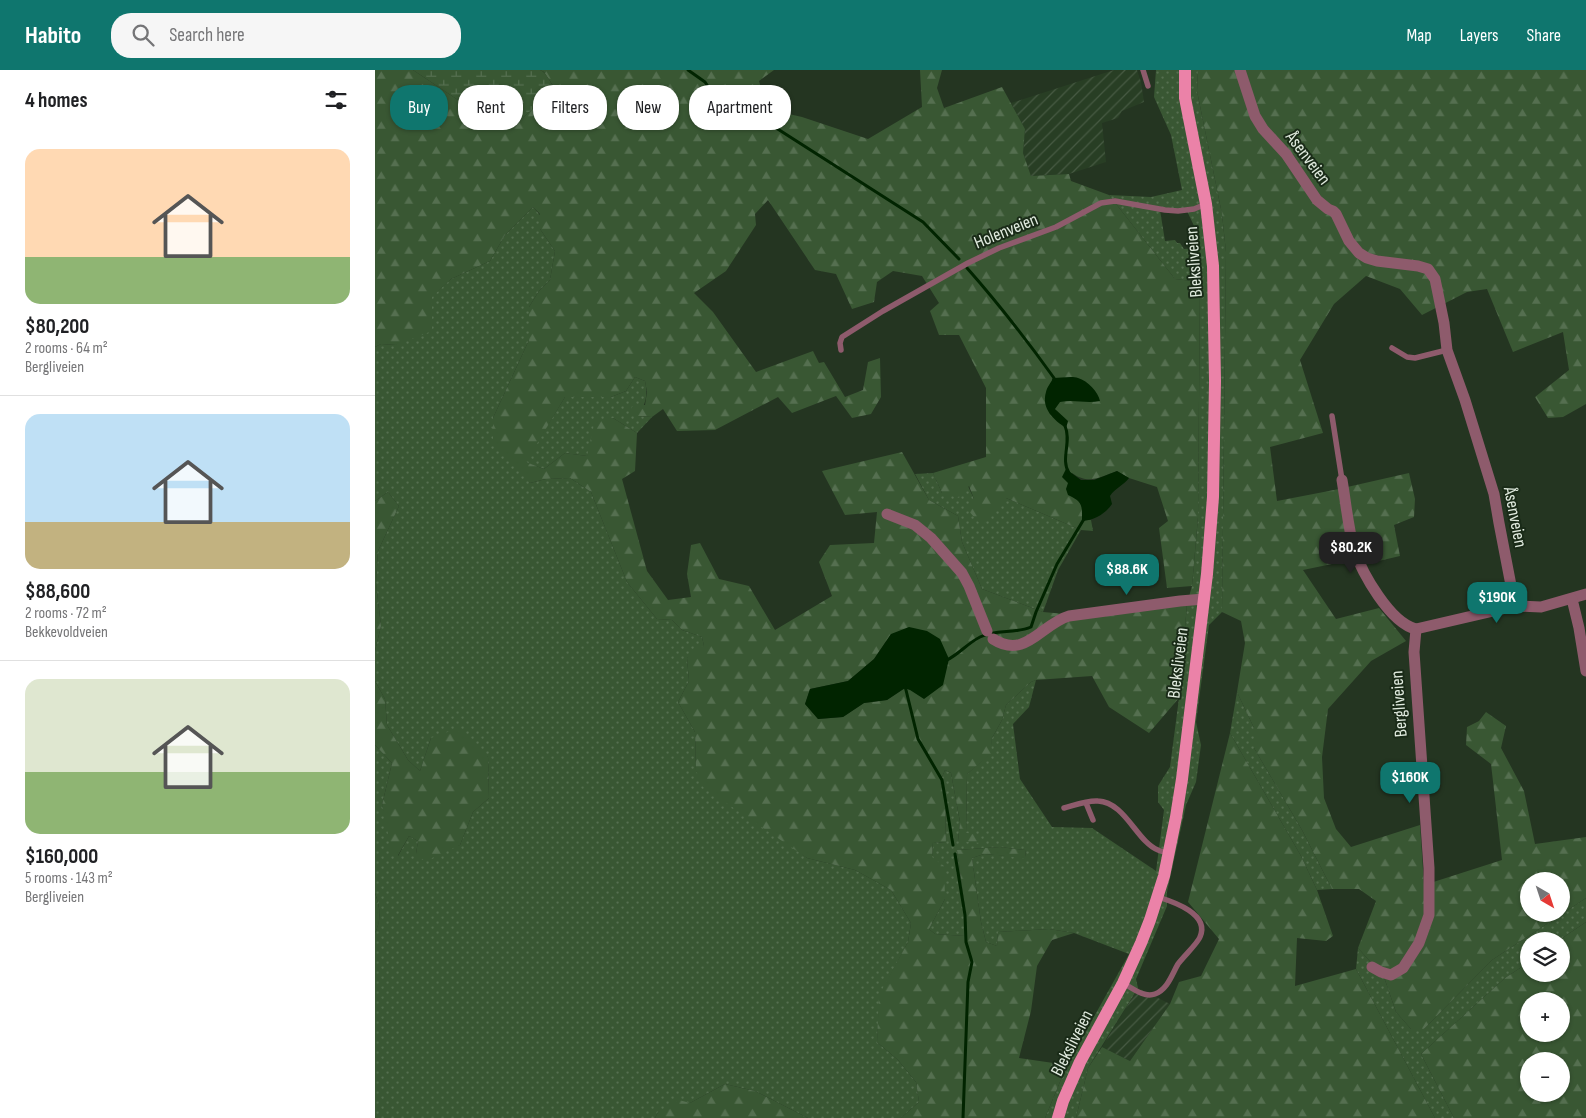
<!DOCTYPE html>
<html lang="en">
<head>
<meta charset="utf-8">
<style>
  :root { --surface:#fff; --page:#f6f6f6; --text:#202124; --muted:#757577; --line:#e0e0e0; --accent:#0f766e }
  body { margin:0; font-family:"Sofia Sans Condensed",sans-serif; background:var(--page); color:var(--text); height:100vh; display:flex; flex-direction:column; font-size:19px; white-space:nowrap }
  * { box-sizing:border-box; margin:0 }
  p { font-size:16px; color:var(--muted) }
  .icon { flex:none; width:28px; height:28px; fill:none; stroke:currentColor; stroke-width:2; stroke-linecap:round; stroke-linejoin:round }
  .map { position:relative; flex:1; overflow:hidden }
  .sheet { display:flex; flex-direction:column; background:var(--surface); width:375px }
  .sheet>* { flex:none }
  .top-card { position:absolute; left:15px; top:15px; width:475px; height:45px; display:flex; gap:10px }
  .needle { width:32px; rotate:141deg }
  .tools { position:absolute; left:1145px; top:802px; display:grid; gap:10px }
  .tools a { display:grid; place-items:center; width:50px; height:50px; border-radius:50%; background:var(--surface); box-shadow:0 1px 4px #0004; font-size:25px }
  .price { position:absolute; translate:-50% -42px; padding:0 11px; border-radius:10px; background:var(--accent); color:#fff; font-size:16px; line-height:32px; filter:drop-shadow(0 1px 2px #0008) }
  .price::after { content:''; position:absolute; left:50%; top:30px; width:15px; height:11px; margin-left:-8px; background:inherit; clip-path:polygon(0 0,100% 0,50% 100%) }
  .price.on { background:#222; color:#fff }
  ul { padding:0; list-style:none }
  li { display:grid; align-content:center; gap:10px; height:265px; padding:0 25px }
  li+li { border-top:1px solid var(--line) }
  li span { display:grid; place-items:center; height:155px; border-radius:15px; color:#555 }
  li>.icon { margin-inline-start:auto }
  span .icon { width:90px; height:90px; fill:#fffc; stroke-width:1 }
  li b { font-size:21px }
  h2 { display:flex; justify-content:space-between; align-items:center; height:60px; padding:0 25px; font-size:21px }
  .tag { padding:0 18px; border-radius:20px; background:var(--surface); box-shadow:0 1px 4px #0004; font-size:18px; line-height:45px }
  .tag.on { background:var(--accent); color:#fff }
  header { display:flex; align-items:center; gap:30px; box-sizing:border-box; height:70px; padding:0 25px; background:var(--accent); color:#fff }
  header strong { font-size:24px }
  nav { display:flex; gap:28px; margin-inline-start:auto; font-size:18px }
  .search { width:350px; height:45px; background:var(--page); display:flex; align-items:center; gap:12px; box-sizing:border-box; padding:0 18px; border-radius:20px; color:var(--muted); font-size:19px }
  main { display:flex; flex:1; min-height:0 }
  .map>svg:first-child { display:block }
  .industrial { fill:url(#industrial-furrows) }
  .grass { fill:url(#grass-dots); fill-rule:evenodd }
  .forest { fill:url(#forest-firs); fill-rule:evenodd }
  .wetland { fill:url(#wetland-marsh) }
  .water { fill:#012400 }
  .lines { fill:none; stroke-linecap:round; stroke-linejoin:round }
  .stream { stroke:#012400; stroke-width:3 }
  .lane { stroke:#8e5b6c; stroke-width:5.5 }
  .street { stroke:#8e5b6c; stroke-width:11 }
  .primary { stroke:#eb82a8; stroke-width:12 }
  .labels { text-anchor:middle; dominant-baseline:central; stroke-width:4; stroke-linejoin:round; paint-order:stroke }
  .street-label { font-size:18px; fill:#e1ebdf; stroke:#1a2b18 }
</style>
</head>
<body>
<header>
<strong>Habito</strong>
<div class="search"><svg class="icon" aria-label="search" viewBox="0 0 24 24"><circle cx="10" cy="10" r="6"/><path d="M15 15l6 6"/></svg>Search here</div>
<nav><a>Map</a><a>Layers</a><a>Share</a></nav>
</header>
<main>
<section class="sheet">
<h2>4 homes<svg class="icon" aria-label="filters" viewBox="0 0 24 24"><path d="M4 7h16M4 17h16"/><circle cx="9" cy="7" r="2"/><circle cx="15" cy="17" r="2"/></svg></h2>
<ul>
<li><span style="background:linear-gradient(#ffd9b3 70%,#8fb573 0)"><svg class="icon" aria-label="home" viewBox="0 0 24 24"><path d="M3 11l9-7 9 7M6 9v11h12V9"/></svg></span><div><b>$80,200</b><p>2 rooms · 64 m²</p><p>Bergliveien</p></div></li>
<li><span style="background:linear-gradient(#bfe0f5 70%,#c2b280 0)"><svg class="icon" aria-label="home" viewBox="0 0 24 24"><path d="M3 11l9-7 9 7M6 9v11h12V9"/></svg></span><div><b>$88,600</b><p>2 rooms · 72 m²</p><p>Bekkevoldveien</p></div></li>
<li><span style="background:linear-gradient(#dfe7d0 60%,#8fb573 0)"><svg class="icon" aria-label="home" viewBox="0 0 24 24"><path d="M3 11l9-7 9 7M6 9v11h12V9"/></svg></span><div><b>$160,000</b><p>5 rooms · 143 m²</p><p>Bergliveien</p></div></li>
</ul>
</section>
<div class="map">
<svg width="1211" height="1048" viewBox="0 0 1211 1048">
  <defs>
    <pattern id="industrial-furrows" width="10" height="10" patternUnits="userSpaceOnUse" patternTransform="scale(1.25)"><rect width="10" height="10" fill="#283e24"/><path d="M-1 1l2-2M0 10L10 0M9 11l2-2" fill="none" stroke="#475a43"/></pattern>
    <pattern id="grass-dots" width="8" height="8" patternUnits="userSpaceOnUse" patternTransform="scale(1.25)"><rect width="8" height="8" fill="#395733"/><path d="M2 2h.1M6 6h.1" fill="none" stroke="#556f50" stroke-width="1.8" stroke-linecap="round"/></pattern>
    <pattern id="forest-firs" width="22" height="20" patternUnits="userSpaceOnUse" patternTransform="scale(1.25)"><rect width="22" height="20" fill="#395733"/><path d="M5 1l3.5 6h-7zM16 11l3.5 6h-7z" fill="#556f50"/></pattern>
    <pattern id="wetland-marsh" width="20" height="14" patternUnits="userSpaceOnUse" patternTransform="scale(1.25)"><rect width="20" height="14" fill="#395733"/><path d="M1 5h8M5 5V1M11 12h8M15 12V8" fill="none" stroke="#556f50"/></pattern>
  </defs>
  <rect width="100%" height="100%" fill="#243521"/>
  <g class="industrial">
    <path d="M 739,0 L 762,0 L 766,12 L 769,32 L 747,41 L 743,48 L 727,53 L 731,92 L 694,104 L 656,106 L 648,83 L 650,59 L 636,33 Z"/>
    <path d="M 763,918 L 795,934 L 755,991 L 727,977 Z"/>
  </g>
  <g class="grass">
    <path d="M 781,0 L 823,0 L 822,21 L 847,144 L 851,182 L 847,542 L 834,555 L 821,652 L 826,675 L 821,712 L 811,735 L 792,822 L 792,836 L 761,909 L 763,918 L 713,998 L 701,1048 L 670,1048 L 692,995 L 754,884 L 699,863 L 674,859 L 623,862 L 622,876 L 611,872 L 606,852 L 597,788 L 609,784 L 651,787 L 650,780 L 625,777 L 582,780 L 590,838 L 590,866 L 560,864 L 554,859 L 570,829 L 557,787 L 558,772 L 571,773 L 570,727 L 565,712 L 570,700 L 576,703 L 585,752 L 583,771 L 601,768 L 591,763 L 592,704 L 615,684 L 617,668 L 627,650 L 631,635 L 656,612 L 661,610 L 654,637 L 638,654 L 645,709 L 677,757 L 717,758 L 781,801 L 789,740 L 783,732 L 783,716 L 795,697 L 804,628 L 812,534 L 817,516 L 823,447 L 825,212 L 800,209 L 734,125 L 776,127 L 807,120 L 796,65 L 779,27 ZM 785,140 L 812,141 L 820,158 L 823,178 L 809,179 L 805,173 L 802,173 L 800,170 L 790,171 Z"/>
    <path d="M 158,137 L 165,145 L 165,159 L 180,181 L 175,210 L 164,221 L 154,237 L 154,270 L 118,348 L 155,413 L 171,409 L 195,408 L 216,422 L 252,512 L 282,549 L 297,550 L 307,560 L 327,567 L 329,576 L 312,588 L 314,611 L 303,632 L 320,662 L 321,701 L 432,788 L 480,800 L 516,820 L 536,853 L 533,872 L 505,925 L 502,972 L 523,990 L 541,1012 L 544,1032 L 526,1048 L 433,1048 L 380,1021 L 350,1014 L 315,1033 L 283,1042 L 280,1048 L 0,1048 L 0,863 C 7,849 5,837 0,823 L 0,675 L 17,693 L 7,735 L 23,786 L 34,766 L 43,771 L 41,784 L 85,775 L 98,742 L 114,728 L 113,687 L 56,668 L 45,701 L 33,690 L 12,655 L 10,629 L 0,611 L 0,581 L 6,556 L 1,513 L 3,481 L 24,436 L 13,422 L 0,431 L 0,277 L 6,274 L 21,275 L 56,227 L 76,209 L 115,191 L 130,165 Z"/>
    <path d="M 260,307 L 270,311 C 273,325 271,334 263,346 L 277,347 L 262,363 L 238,348 L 212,386 L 190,383 L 169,399 L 150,392 L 190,327 L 236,327 L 251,321 Z"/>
    <path d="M 558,403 L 567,423 L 593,416 L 599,429 L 631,428 L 706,460 L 683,500 L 668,542 L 607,519 L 587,472 L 583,446 L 554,430 L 540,404 Z"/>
    <path d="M 862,622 L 879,658 L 879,678 L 927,760 L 957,819 L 942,820 L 926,786 L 855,663 Z"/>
    <path d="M 1211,828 L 1211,852 L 1183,871 L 1154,871 L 1154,892 L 1130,908 L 1046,984 L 1079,1048 L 1060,1048 L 981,899 L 983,878 L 1009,907 L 1021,942 L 1036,959 L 1049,959 L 1117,890 Z"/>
  </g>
  <g class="forest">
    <path d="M 0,0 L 38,0 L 86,32 L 100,51 L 143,52 L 161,36 L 172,32 L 187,39 L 191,26 L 179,17 L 169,2 L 165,0 L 399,0 L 384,11 L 392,39 L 427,47 L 493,69 L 547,37 L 545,0 L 567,0 L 562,18 L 569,38 L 627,17 L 650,59 L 648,83 L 656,106 L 694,104 L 696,111 L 734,125 L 800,209 L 825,212 L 823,447 L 817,516 L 792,518 L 784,458 L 793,451 L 782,417 L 754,408 L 742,401 C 725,407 714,415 697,403 L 693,413 L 707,436 L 707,450 L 716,450 L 718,461 L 706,460 L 631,428 L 607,456 L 592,439 L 599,429 L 594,416 L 584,428 L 567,423 L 558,403 L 611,387 L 611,318 L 584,265 L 564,265 L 555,241 L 564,233 L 547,206 L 518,201 L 502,212 L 499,232 L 477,239 L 461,204 L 440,200 L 393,130 L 380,144 L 381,155 L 351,201 L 319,223 L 338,242 L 381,302 L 438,281 L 444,293 L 449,292 L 470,327 L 488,320 L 493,292 L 505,288 L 506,327 L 496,344 L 477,348 L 461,326 L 417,343 L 403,327 L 340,360 L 302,361 L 288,339 L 277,347 L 263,346 L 256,338 L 259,335 L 270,335 L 272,322 L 270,311 L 260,307 L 251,321 L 236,327 L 190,327 L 151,392 L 169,399 L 190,383 L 212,386 L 220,350 L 238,348 L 262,363 L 260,401 L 247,409 L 272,501 L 293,530 L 316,527 L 312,504 L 316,475 L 325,473 L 344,509 L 374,516 L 400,560 L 457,526 L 444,492 L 455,475 L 499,473 L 502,442 L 470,445 L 447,401 L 527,382 L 554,430 L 583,446 L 587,472 L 607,519 L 668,542 L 713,546 L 812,534 L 804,628 L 774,663 L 734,637 L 717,606 L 661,610 L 656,612 L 631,635 L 627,650 L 617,668 L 616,684 L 592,704 L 591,763 L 599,764 L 601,768 L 606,769 L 606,773 L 583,771 L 585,752 L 576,703 L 570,700 L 565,712 L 570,727 L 571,773 L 558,772 L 557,787 L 569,796 L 570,829 L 554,859 L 560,864 L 590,866 L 590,838 L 582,780 L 625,777 L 650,780 L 651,787 L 645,790 L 641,787 L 609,784 L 597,788 L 606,852 L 611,872 L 622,876 L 623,862 L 674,859 L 699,863 L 677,870 L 662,896 L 656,941 L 644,988 L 692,995 L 670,1048 L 526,1048 L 544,1032 L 541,1012 L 523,990 L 502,972 L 504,925 L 533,872 L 536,853 L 516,820 L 480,800 L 432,788 L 328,717 L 321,701 L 320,662 L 303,632 L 314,611 L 312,588 L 320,577 L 329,576 L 327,567 L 307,560 L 297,550 L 282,549 L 252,512 L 216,422 L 195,408 L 171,409 L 155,413 L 118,372 L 118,348 L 154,270 L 154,237 L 164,221 L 175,210 L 180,181 L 165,159 L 165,144 L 158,137 L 130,165 L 115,191 L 76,209 L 57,227 L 57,261 L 21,275 L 6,274 L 0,277 ZM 516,564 L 535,620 L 530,618 L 512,630 L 489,633 L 468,647 L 443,649 L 430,634 L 435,619 L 473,611 L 499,589 Z"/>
    <path d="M 823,0 L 1211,0 L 1211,334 L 1188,347 L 1173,348 L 1160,327 L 1194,300 L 1188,262 L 1138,282 L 1112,219 L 1092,222 L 1047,245 L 1025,219 L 991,206 L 959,234 L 925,290 L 948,363 L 895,377 L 902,431 L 959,420 L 1034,403 L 1040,429 L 1039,447 L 1019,455 L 1025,486 L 995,493 L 976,490 L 928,500 L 961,549 L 1004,538 L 1031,571 L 996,591 L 953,639 L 947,687 L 949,728 L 961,759 L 976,777 L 1045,755 L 1049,815 L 1127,790 L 1116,694 L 1091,675 L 1092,657 L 1104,651 L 1111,642 L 1131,656 L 1126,678 L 1149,721 L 1160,774 L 1211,767 L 1211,828 L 1117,890 L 1049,959 L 1036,959 L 1021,942 L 1009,907 L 983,878 L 1001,831 L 984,819 L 957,819 L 927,760 L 879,678 L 879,658 L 862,622 L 870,573 L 866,551 L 847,542 L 851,182 L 847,144 L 822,21 ZM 1154,811 L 1186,811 L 1186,844 L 1154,844 Z"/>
    <path d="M 13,422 L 24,436 L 3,481 L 1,513 L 6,556 L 0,581 L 0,431 Z"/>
    <path d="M 0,611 L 10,629 L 12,655 L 33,690 L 45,701 L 56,668 L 81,659 L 113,687 L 114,728 L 98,742 L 85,775 L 57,788 L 46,790 L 41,784 L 43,771 L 34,766 L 22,787 L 17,783 L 7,735 L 17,693 L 0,675 Z"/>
    <path d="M 855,663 L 926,786 L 942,820 L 958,866 L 951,871 L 922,868 L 920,916 L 981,899 L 1060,1048 L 701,1048 L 713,998 L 727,977 L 755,991 L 795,934 L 804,912 L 826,906 L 844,869 L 813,832 Z"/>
    <path d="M 0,823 C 5,837 7,849 0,863 Z"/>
    <path d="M 1211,852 L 1211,1048 L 1079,1048 L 1046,984 L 1130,908 L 1154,892 L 1154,904 L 1186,904 L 1186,871 L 1183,871 ZM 1186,931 L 1186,964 L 1154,964 L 1154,931 ZM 1186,991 L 1186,1024 L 1154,1024 L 1154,991 Z"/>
    <path d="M 350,1014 L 380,1021 L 433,1048 L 280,1048 L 283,1042 L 304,1030 L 315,1033 Z"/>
  </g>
  <path class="wetland" d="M 38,0 L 165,0 C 172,3 174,11 179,17 C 184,23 190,25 194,33 L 192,37 L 187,39 L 172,32 L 161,36 L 143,52 L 118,60 L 100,51 L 86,32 Z"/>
  <g class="water">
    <path d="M 679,308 C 686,308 697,306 703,308 C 713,311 723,322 725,331 C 711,334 699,329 685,332 L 680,339 L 693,351 L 691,358 C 679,350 666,339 671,322 C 672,317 676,312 679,308 Z"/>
    <path d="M 691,399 L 706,410 L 719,410 L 742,401 L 754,408 C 748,416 740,418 735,426 L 737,434 C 730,444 720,450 707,451 C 707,435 708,432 693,425 L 691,419 L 693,413 L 687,407 Z"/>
    <path d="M 534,557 L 552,561 L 565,569 L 574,589 L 568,615 L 549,629 L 535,620 L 530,618 L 512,630 L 489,633 L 468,647 L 443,649 L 430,634 L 435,619 L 473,611 L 499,589 L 516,564 Z"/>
  </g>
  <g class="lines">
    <g class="stream">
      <path d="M 313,0 L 330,12 L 342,30 L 371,49 L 398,56 L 548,152 L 584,189"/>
      <path d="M 592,198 C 623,233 651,269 679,308 L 678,312"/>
      <path d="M 690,356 C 697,372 685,389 694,403"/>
      <path d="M 572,590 C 584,584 593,573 605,567 C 621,559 640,564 656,557 L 661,542 L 682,494 L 709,449"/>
      <path d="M 530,616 L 543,669 L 567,710 L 578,775"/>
      <path d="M 580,784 L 590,845 L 591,872 L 597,892 L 593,912 L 588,1048"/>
    </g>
    <g class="lane">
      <path d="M 768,0 L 773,16"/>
      <path d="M 1017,278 L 1032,287 L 1040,288 L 1072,280"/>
      <path d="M 466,280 L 465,273 L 467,267 L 508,241 L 593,193 L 624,178 L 681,157 L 726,133 L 740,131 L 790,140 L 803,141 L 819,139 L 831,134"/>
      <path d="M 957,346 L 967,410"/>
      <path d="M 711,733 L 718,750"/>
      <path d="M 689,738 C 700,735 713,730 723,731 C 750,732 762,772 783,780 C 786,782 791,782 794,782"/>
      <path d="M 748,913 C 757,918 769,928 780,924 C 793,919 797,904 803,894 C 808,887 823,873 825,867 C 835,844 799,832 783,827"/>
    </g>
    <g class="street">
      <path d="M 865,0 L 880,46 L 888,59 L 911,84 L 942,130 L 953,139 L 958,141 L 961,144 L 974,171 L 984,183 L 992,188 L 1002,191 L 1043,196 L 1053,199 L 1060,209 L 1069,253 L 1072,280 L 1090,330 L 1119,424 L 1124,453 L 1140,536"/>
      <path d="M 967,410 C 971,433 973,457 979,479 C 987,503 1015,553 1041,559 L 1140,536 L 1166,537 L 1211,524"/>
      <path d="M 512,444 L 540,455 L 556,468 L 587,503 L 594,516 L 612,561"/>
      <path d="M 1197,529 L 1204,558 L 1211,601"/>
      <path d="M 618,569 C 651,590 666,554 694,546 L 805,531 L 829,529"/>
      <path d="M 997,897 L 1006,902 L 1016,905 L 1028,898 L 1037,884 L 1044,873 L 1054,845 L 1054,798 L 1039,582 L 1041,559"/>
    </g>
    <path class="primary" d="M 683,1048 L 688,1031 L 705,992 L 748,913 L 766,873 L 775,850 L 789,806 L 801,747 L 807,709 L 832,504 L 838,427 L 840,311 L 838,196 L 831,134 L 810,28 L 810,0"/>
  </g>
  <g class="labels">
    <g class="street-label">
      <text transform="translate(933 88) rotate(53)">Åsenveien</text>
      <text transform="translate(631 161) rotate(-22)">Holenveien</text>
      <text transform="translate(819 192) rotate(-94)">Bleksliveien</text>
      <text transform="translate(1140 447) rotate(79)">Åsenveien</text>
      <text transform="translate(803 593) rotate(-83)">Bleksliveien</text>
      <text transform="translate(1024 634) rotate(-94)">Bergliveien</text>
      <text transform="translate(697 973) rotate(-63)">Bleksliveien</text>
    </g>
  </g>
</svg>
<div class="tools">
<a><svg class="needle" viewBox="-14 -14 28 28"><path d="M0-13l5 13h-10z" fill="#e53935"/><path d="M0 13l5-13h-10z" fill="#757577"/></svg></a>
<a><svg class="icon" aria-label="layers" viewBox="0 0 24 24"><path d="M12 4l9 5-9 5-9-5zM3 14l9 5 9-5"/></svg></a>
<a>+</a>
<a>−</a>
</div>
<b class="price on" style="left:976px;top:504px">$80.2K</b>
<b class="price" style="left:752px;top:526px">$88.6K</b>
<b class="price" style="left:1122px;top:554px">$190K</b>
<b class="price" style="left:1035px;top:734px">$160K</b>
<div class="top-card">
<a class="tag on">Buy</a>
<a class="tag">Rent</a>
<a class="tag">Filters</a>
<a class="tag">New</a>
<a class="tag">Apartment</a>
</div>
</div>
</main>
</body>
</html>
